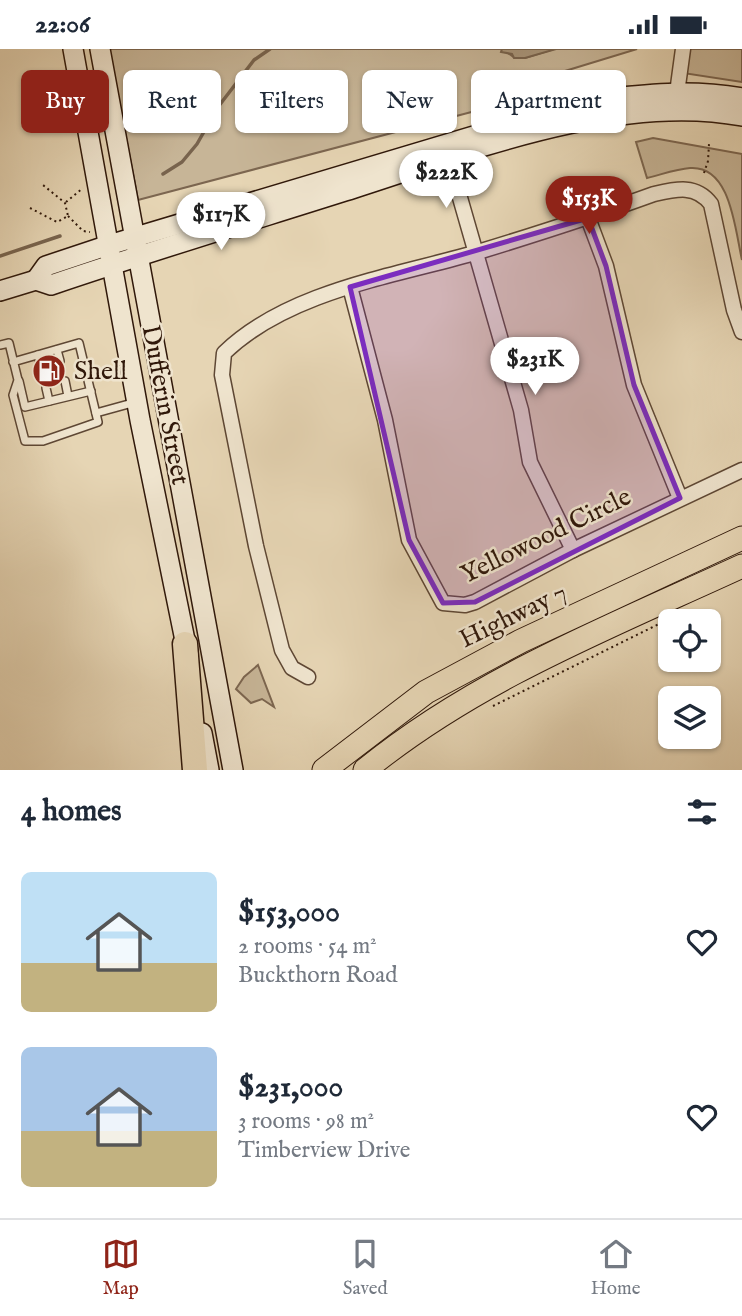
<!DOCTYPE html>
<html lang="en">
<head>
<meta charset="utf-8">
<style>
  :root { --surface:#fff; --page:#f6f6f7; --text:#1f2937; --muted:#747a83; --line:#e0e1e3; --accent:#8f2418 }
  body { margin:0; font-family:"IM FELL English",serif; background:var(--page); color:var(--text); height:100vh; display:flex; flex-direction:column; font-size:26px; white-space:nowrap }
  * { box-sizing:border-box; margin:0 }
  p { font-size:23px; color:var(--muted) }
  .icon { flex:none; width:38px; height:38px; fill:none; stroke:currentColor; stroke-width:2; stroke-linecap:round; stroke-linejoin:round }
  .map { position:relative; height:721px; overflow:hidden }
  .details { display:flex; flex-direction:column; background:var(--surface); flex:1 }
  .details>* { flex:none }
  .hud { position:absolute; left:21px; top:21px; width:700px; height:63px; display:flex; gap:14px }
  .fabs { position:absolute; left:658px; top:560px; display:grid; gap:14px }
  .fabs a { display:grid; place-items:center; width:63px; height:63px; border-radius:10px; background:var(--surface); box-shadow:0 2px 5px #0004; font-size:35px }
  .price { position:absolute; translate:-50% -60px; padding:0 16px; border-radius:24px; background:#fff; color:#222; font-size:23px; line-height:46px; filter:drop-shadow(0 2px 4px #0008) }
  .price::after { content:''; position:absolute; left:50%; top:42px; width:21px; height:16px; margin-left:-10px; background:inherit; clip-path:polygon(0 0,100% 0,50% 100%) }
  .price.current { background:var(--accent); color:#fff }
  ul { padding:0; list-style:none }
  li { display:flex; align-items:center; gap:21px; height:175px; padding:0 21px }
  li span { display:grid; place-items:center; flex:none; width:196px; height:140px; border-radius:10px; color:#555 }
  li>.icon { margin-inline-start:auto }
  span .icon { width:84px; height:84px; fill:#fffc; stroke-width:1 }
  li b { font-size:30px }
  h2 { display:flex; justify-content:space-between; align-items:center; height:84px; padding:0 21px; font-size:30px }
  .tag { padding:0 24px; border-radius:10px; background:var(--surface); box-shadow:0 2px 5px #0004; font-size:24px; line-height:63px }
  .tag.current { background:var(--accent); color:#fff }
  .status { display:flex; justify-content:space-between; align-items:center; height:49px; padding:0 35px; background:var(--surface); direction:ltr }
  .status svg { height:19px; fill:currentColor }
  .tab-bar { display:flex; justify-content:space-around; align-items:center; height:98px; border-top:2px solid var(--line); background:var(--surface); font-size:19px; color:var(--muted) }
  .tab-bar a { display:grid; justify-items:center; gap:4px }
  .tab-bar .current { color:var(--accent) }
  .map>svg:first-child { display:block }
  .green { fill:#c7b597; stroke:#7c6650; stroke-width:2 }
  .water { fill:#a8957a; stroke:#78634d; stroke-width:2 }
  .lines { fill:none; stroke-linecap:round; stroke-linejoin:round }
  .stream { stroke:#78634d; stroke-width:3.5 }
  .service-casing { stroke:#5e4734; stroke-width:10 }
  .minor-casing { stroke:#5e4734; stroke-width:17 }
  .secondary-casing { stroke:#30180a; stroke-width:22 }
  .primary-casing { stroke:#30180a; stroke-width:25 }
  .motorway-casing { stroke:#30180a; stroke-width:27 }
  .path { stroke:#30180a; stroke-width:2; stroke-dasharray:2 3.5; stroke-linecap:butt }
  .service { stroke:#efe4ce; stroke-width:7 }
  .minor { stroke:#efe4ce; stroke-width:14 }
  .secondary { stroke:#efe4ce; stroke-width:19 }
  .primary { stroke:#e6d5b4; stroke-width:23 }
  .motorway { stroke:#e6d5b4; stroke-width:24 }
  .marked { fill:#7b2cbf; fill-opacity:0.2; stroke:#7b2cbf; stroke-width:5; stroke-linejoin:round }
  .labels { text-anchor:middle; dominant-baseline:central; stroke-width:5; stroke-linejoin:round; paint-order:stroke }
  .poi-label { font-size:26px; fill:#30180a; stroke:#efe4ce; text-anchor:start }
  .street-label { font-size:26px; fill:#30180a; stroke:#efe4ce }
</style>
</head>
<body>
<div class="status"><b>22:06</b><svg viewBox="0 0 49 12"><path d="M0 12V9h3v3zM5 12V6h3v6zM10 12V3h3v9zM15 12V0h3v12zM26 1h20v11H26zM47 4h2v5h-2z"/></svg></div>
<div class="map">
<svg width="742" height="721" viewBox="0 0 742 721">
  <rect width="100%" height="100%" fill="#e6d5b4"/>
  <filter id="stains"><feTurbulence type="fractalNoise" baseFrequency=".00286" numOctaves="4"/><feColorMatrix values="0 0 0 0 .2 0 0 0 0 .09 0 0 0 0 .02 0 0 0 .5 -.17"/></filter>
  <radialGradient id="worn" r=".72"><stop offset=".6" stop-color="#630" stop-opacity="0"/><stop offset="1" stop-color="#630" stop-opacity=".3"/></radialGradient>
  <g class="green">
    <path d="M 109,0 L 502,0 L 515,9 L 525,9 L 554,0 L 637,0 L 496,43 L 498,56 L 138,151 Z"/>
    <path d="M 688,0 L 742,0 L 742,33 L 683,24 Z"/>
    <path d="M 653,89 L 742,105 L 742,211 C 735,181 731,116 690,119 C 676,120 660,126 647,129 L 636,93 Z"/>
    <path d="M 258,616 L 274,658 L 262,650 L 251,654 L 236,640 L 244,628 Z"/>
  </g>
  <path class="water" d="M 502,0 L 556,0 L 525,9 L 514,9 L 512,5 L 501,3 Z"/>
  <g class="lines">
    <g class="stream">
      <path d="M 163,125 L 182,113 L 197,95 L 218,58 L 254,11 L 270,0"/>
      <path d="M 0,207 L 60,187"/>
    </g>
    <defs>
      <g id="service">
        <path d="M 0,296 L 9,294 L 18,331 L 13,346 L 25,392 L 43,392 L 98,373 L 79,294 L 13,313"/>
        <path d="M 57,301 L 60,312"/>
        <path d="M 38,306 L 41,318"/>
        <path d="M 19,332 L 25,358 L 91,342"/>
        <path d="M 65,332 L 68,347"/>
        <path d="M 46,339 L 49,352"/>
        <path d="M 96,364 L 136,353"/>
      </g>
      <g id="minor">
        <path d="M 677,44 L 683,0"/>
        <path d="M 446,100 L 521,361 L 530,413 L 573,501"/>
        <path d="M 588,169 L 606,217 L 634,336 L 680,449"/>
        <path d="M 350,238 L 385,371 L 409,491 L 443,554 L 465,556 L 475,553 L 573,501 L 742,421"/>
        <path d="M 308,628 L 292,619 L 282,601 L 256,497 L 222,326 L 224,304 C 288,242 395,227 478,203 C 537,185 596,166 654,145 C 676,140 696,135 711,155 L 734,261 L 742,283"/>
      </g>
      <g id="secondary">
        <path d="M 73,0 L 140,371 L 188,606"/>
        <path d="M 100,0 L 233,721"/>
        <path d="M 36,231 L 46,217 L 109,196 L 594,51 C 644,45 692,40 742,49"/>
        <path d="M 0,242 L 36,231 L 51,236 C 148,203 247,173 345,142 C 465,104 616,43 742,67"/>
        <path d="M 202,684 L 209,721"/>
      </g>
      <g id="primary">
        <path d="M 324,721 L 426,643 L 521,592 L 742,489"/>
        <path d="M 365,721 C 476,630 612,577 742,517"/>
      </g>
      <path id="motorway" d="M 185,595 L 195,721"/>
    </defs>
    <use href="#service" class="service-casing"/>
    <use href="#minor" class="minor-casing"/>
    <use href="#secondary" class="secondary-casing"/>
    <use href="#primary" class="primary-casing"/>
    <use href="#motorway" class="motorway-casing"/>
    <g class="path">
      <path d="M 704,124 L 708,112 L 709,95"/>
      <path d="M 66,153 L 83,139"/>
      <path d="M 30,159 L 57,173 L 68,167 L 65,154 L 43,136"/>
      <path d="M 68,167 L 83,182 L 90,183"/>
      <path d="M 493,657 L 667,571"/>
    </g>
    <use href="#service" class="service"/>
    <use href="#minor" class="minor"/>
    <use href="#secondary" class="secondary"/>
    <use href="#primary" class="primary"/>
    <use href="#motorway" class="motorway"/>
  </g>
  <path class="marked" d="M 588,169 L 606,217 L 634,336 L 680,449 L 475,553 L 443,554 L 409,491 L 350,238 Z"/>
  <defs>
    <symbol id="fuel-disc" viewBox="-11 -11 22 22"><circle r="9.5" fill="#8f2418" stroke="#efe4ce"/><path d="M-5.5-6h7V0h2V4h1.3V-2.5L3-4.5l.8-.8L6-3V5H2.5V1h-1V6h-7ZM-4.2-4.7v3.2H.2V-4.7Z" fill="#fff"/></symbol>
  </defs>
  <g fill-rule="evenodd">
    <use href="#fuel-disc" x="30" y="303" width="38" height="38"/>
  </g>
  <g class="labels">
    <g class="poi-label">
      <text x="74" y="322">Shell</text>
    </g>
    <g class="street-label">
      <text transform="translate(165 356) rotate(79)">Dufferin Street</text>
      <text transform="translate(546 487) rotate(-26)">Yellowood Circle</text>
      <text transform="translate(513 567) rotate(-26)">Highway 7</text>
    </g>
  </g>
  <rect width="100%" height="100%" filter="url(#stains)"/>
  <rect width="100%" height="100%" fill="url(#worn)"/>
</svg>
<div class="fabs">
<a><svg class="icon" aria-label="locate" viewBox="0 0 24 24"><circle cx="12" cy="12" r="6"/><path d="M12 2v4M12 18v4M2 12h4M18 12h4"/></svg></a>
<a><svg class="icon" aria-label="layers" viewBox="0 0 24 24"><path d="M12 4l9 5-9 5-9-5zM3 14l9 5 9-5"/></svg></a>
</div>
<b class="price" style="left:446px;top:161px">$222K</b>
<b class="price current" style="left:589px;top:187px">$153K</b>
<b class="price" style="left:221px;top:203px">$117K</b>
<b class="price" style="left:535px;top:348px">$231K</b>
<div class="hud">
<a class="tag current">Buy</a>
<a class="tag">Rent</a>
<a class="tag">Filters</a>
<a class="tag">New</a>
<a class="tag">Apartment</a>
</div>
</div>
<section class="details">
<h2>4 homes<svg class="icon" aria-label="filters" viewBox="0 0 24 24"><path d="M4 7h16M4 17h16"/><circle cx="9" cy="7" r="2"/><circle cx="15" cy="17" r="2"/></svg></h2>
<ul>
<li><span style="background:linear-gradient(#bfe0f5 65%,#c2b280 0)"><svg class="icon" aria-label="home" viewBox="0 0 24 24"><path d="M3 11l9-7 9 7M6 9v11h12V9"/></svg></span><div><b>$153,000</b><p>2 rooms · 54 m²</p><p>Buckthorn Road</p></div><svg class="icon" aria-label="heart" viewBox="0 0 24 24"><path d="M12 20l-8-8c-3-5 5-10 8-4 3-6 11-1 8 4z"/></svg></li>
<li><span style="background:linear-gradient(#a9c7e8 60%,#c2b280 0)"><svg class="icon" aria-label="home" viewBox="0 0 24 24"><path d="M3 11l9-7 9 7M6 9v11h12V9"/></svg></span><div><b>$231,000</b><p>3 rooms · 98 m²</p><p>Timberview Drive</p></div><svg class="icon" aria-label="heart" viewBox="0 0 24 24"><path d="M12 20l-8-8c-3-5 5-10 8-4 3-6 11-1 8 4z"/></svg></li>
</ul>
</section>
<nav class="tab-bar">
<a class="current"><svg class="icon" aria-label="map" viewBox="0 0 24 24"><path d="M3 6l6-2 6 2 6-2v14l-6 2-6-2-6 2zM9 4v14M15 6v14"/></svg>Map</a>
<a><svg class="icon" aria-label="saved" viewBox="0 0 24 24"><path d="M7 4h10v16l-5-4-5 4z"/></svg>Saved</a>
<a><svg class="icon" aria-label="home" viewBox="0 0 24 24"><path d="M3 11l9-7 9 7M6 9v11h12V9"/></svg>Home</a>
</nav>
</body>
</html>
